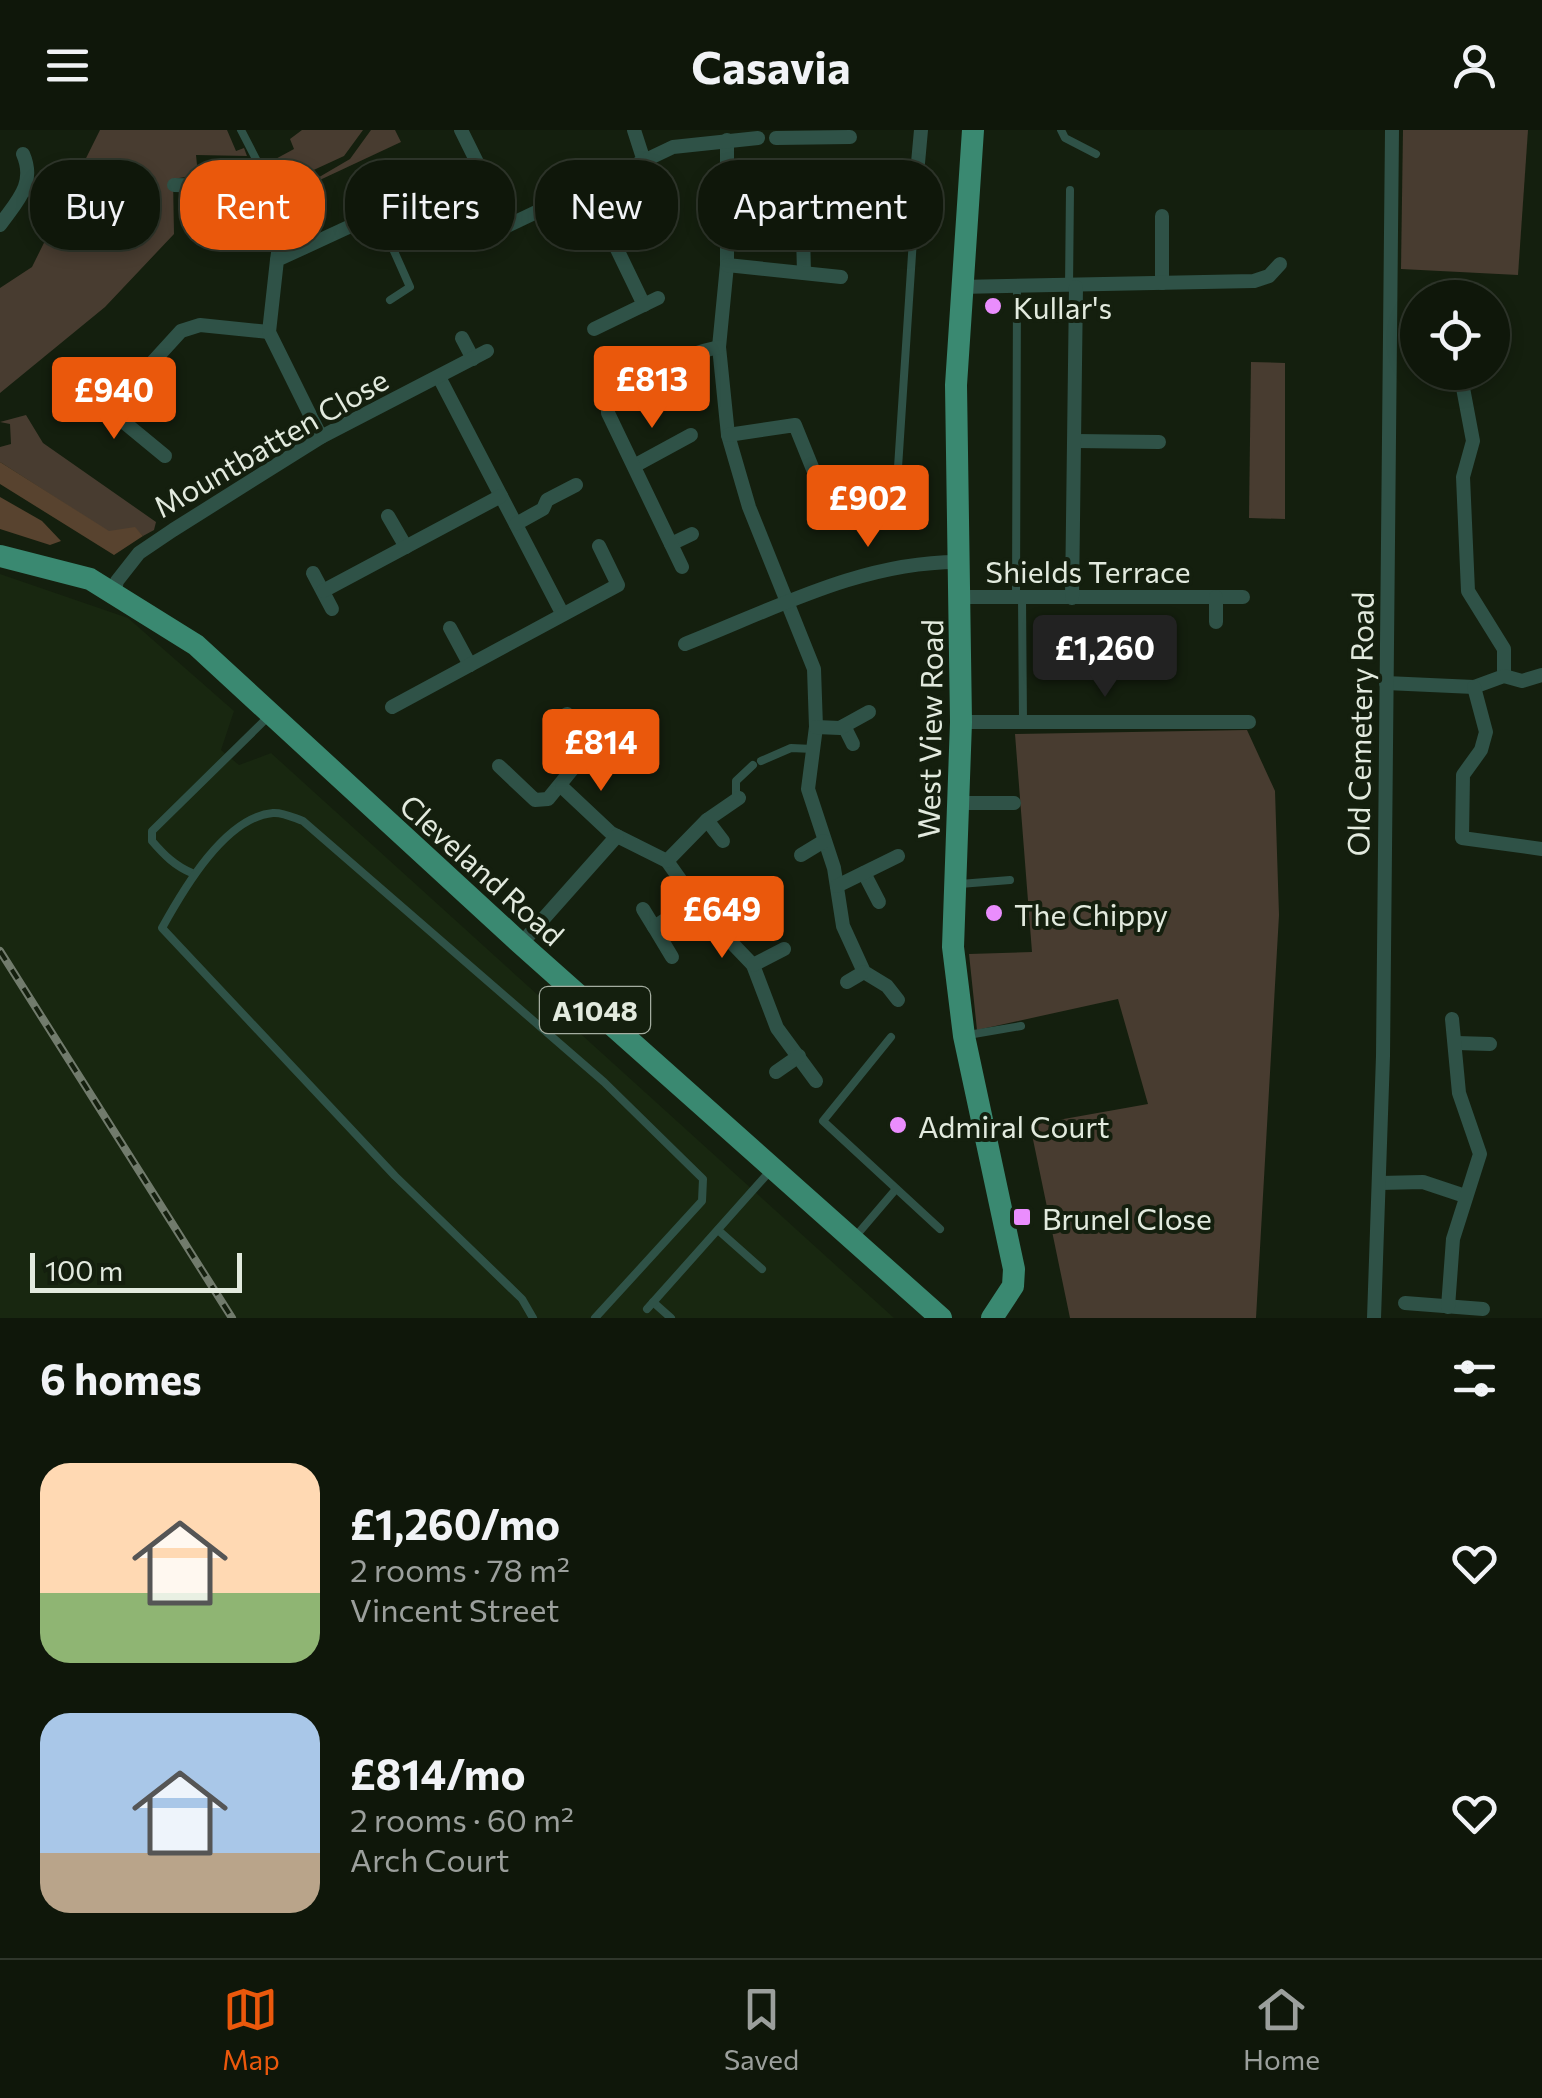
<!DOCTYPE html>
<html lang="en">
<head>
<meta charset="utf-8">
<style>
  :root { --surface:#0f170a; --page:#1d2418; --text:#f1f3f6; --muted:#9b9f9c; --line:#2f362b; --accent:#ea580c }
  body { margin:0; font-family:Commissioner,sans-serif; background:var(--page); color:var(--text); height:100vh; display:flex; flex-direction:column; font-size:38px; white-space:nowrap }
  * { box-sizing:border-box; margin:0 }
  p { font-size:32px; color:var(--muted) }
  .icon { flex:none; width:55px; height:55px; fill:none; stroke:currentColor; stroke-width:2; stroke-linecap:round; stroke-linejoin:round }
  .map { position:relative; height:1188px; overflow:hidden }
  .details { display:flex; flex-direction:column; background:var(--surface); flex:1 }
  .details>* { flex:none }
  .guide { position:absolute; left:30px; top:30px; width:1000px; height:90px; display:flex; gap:20px }
  .fabs { position:absolute; left:1400px; top:150px; display:grid; gap:20px }
  .fabs a { display:grid; place-items:center; width:110px; height:110px; border-radius:50%; background:var(--surface); box-shadow:0 5px 15px #0003,0 0 0 2px var(--line); font-size:50px }
  .scale { position:absolute; left:30px; bottom:25px; width:212px; box-sizing:border-box; padding-left:10px; border:5px solid #e2eade; border-top:0; font-size:28px; line-height:35px; white-space:nowrap; color:#e2eade; -webkit-text-stroke:8px #141f0e; paint-order:stroke }
  .price { position:absolute; translate:-50% -85px; padding:0 22px; border-radius:10px; background:var(--accent); color:#fff; font-size:32px; line-height:65px; filter:drop-shadow(0 2px 5px #0008) }
  .price::after { content:''; position:absolute; left:50%; top:60px; width:30px; height:22px; margin-left:-15px; background:inherit; clip-path:polygon(0 0,100% 0,50% 100%) }
  .price.on { background:#222; color:#fff }
  ul { padding:0; list-style:none }
  li { display:flex; align-items:center; gap:30px; height:250px; padding:0 40px }
  li span { display:grid; place-items:center; flex:none; width:280px; height:200px; border-radius:30px; color:#555 }
  li>.icon { margin-inline-start:auto }
  span .icon { width:120px; height:120px; fill:#fffc; stroke-width:1 }
  li b { font-size:42px }
  h2 { display:flex; justify-content:space-between; align-items:center; height:120px; padding:0 40px; font-size:42px }
  .pill { padding:0 35px; border-radius:40px; background:var(--surface); box-shadow:0 5px 15px #0003,0 0 0 2px var(--line); font-size:35px; line-height:90px }
  .pill.on { background:var(--accent); color:#fff }
  header { display:flex; justify-content:space-between; align-items:center; height:130px; padding:0 40px; background:var(--surface); font-size:45px; font-weight:700 }
  .tabs { display:flex; justify-content:space-around; align-items:center; height:140px; border-top:2px solid var(--line); background:var(--surface); font-size:28px; color:var(--muted) }
  .tabs a { display:grid; justify-items:center; gap:5px }
  .tabs .on { color:var(--accent) }
  .map>svg:first-child { display:block }
  .built { fill:#182710 }
  .green { fill:#483c30 }
  .forest { fill:#58432f }
  .lines { fill:none; stroke-linecap:round; stroke-linejoin:round }
  .service { stroke:#2f5247; stroke-width:8 }
  .minor { stroke:#2f5247; stroke-width:14 }
  .primary { stroke:#3a8971; stroke-width:22 }
  .rail-casing { stroke:#717b6c; stroke-width:8 }
  .rail { stroke:#141f0e; stroke-width:4; stroke-dasharray:11; stroke-linecap:butt }
  .poi-dot { fill:#ea8dfd; stroke:#141f0e; stroke-width:4 }
  .labels { text-anchor:middle; dominant-baseline:central; stroke-width:8; stroke-linejoin:round; paint-order:stroke }
  .shield { fill:#141f0e; stroke:#a4ada0; stroke-width:2.5 }
  .shield-label { font-size:28px; font-weight:bold; fill:#e2eade }
  .poi-label { font-size:30px; fill:#e2eade; stroke:#141f0e; text-anchor:start }
  .street-label { font-size:30px; fill:#e2eade; stroke:#141f0e }
</style>
</head>
<body>
<header><svg class="icon" aria-label="menu" viewBox="0 0 24 24"><path d="M4 6h16M4 12h16M4 18h16"/></svg>Casavia<svg class="icon" aria-label="person" viewBox="0 0 24 24"><circle cx="12" cy="8" r="4"/><path d="M4 21q1-7 8-7t8 7"/></svg></header>
<div class="map">
<svg width="1542" height="1188" viewBox="0 0 1542 1188">
  <rect width="100%" height="100%" fill="#141f0e"/>
  <path class="built" d="M 0,444 L 128,488 L 234,581 L 221,620 L 239,635 L 271,623 L 894,1188 L 0,1188 Z"/>
  <g class="green">
    <path d="M 100,0 L 227,0 L 236,21 L 244,18 L 247,26 L 196,25 L 198,45 L 173,49 L 174,104 L 105,177 L 0,263 L 0,158 L 32,137 Z"/>
    <path d="M 302,0 L 363,0 L 344,26 L 292,50 L 270,32 L 294,19 L 290,9 Z"/>
    <path d="M 371,0 L 395,0 L 401,12 L 292,63 L 350,29 Z"/>
    <path d="M 1403,0 L 1528,0 L 1518,145 L 1401,139 Z"/>
    <path d="M 243,61 L 257,65 L 273,103 L 243,99 L 238,64 Z"/>
    <path d="M 1251,232 L 1285,233 L 1285,389 L 1249,388 Z"/>
    <path d="M 26,285 L 43,313 L 156,392 L 154,400 L 143,406 L 135,398 L 109,402 L 0,332 L 0,317 L 11,314 L 10,294 L 0,292 Z"/>
    <path d="M 1247,600 L 1275,661 L 1279,785 L 1256,1188 L 1070,1188 L 1030,995 L 1148,974 L 1118,869 L 977,900 L 969,824 L 1032,822 L 1015,604 Z"/>
  </g>
  <g class="forest">
    <path d="M 0,332 L 109,401 L 135,397 L 143,406 L 114,425 L 0,354 Z"/>
    <path d="M 0,367 L 42,391 L 61,411 L 50,415 L 0,399 Z"/>
  </g>
  <g class="lines">
    <g class="service">
      <path d="M 241,0 L 257,31 L 260,57"/>
      <path d="M 1061,0 L 1065,8 L 1096,24"/>
      <path d="M 385,101 L 410,157 L 390,170"/>
      <path d="M 1069,157 L 1070,60"/>
      <path d="M 896,368 L 918,33"/>
      <path d="M 1016,468 L 1017,157"/>
      <path d="M 1022,468 L 1023,592"/>
      <path d="M 613,610 L 638,586 L 647,585"/>
      <path d="M 761,631 L 791,618 L 813,619"/>
      <path d="M 736,670 L 736,651 L 753,635"/>
      <path d="M 192,743 C 175,736 164,725 152,711 L 152,701 L 268,587"/>
      <path d="M 960,754 L 1010,750"/>
      <path d="M 968,905 L 1021,896"/>
      <path d="M 891,907 L 823,991 L 940,1099"/>
      <path d="M 718,1100 L 762,1139"/>
      <path d="M 855,1107 L 896,1059"/>
      <path d="M 653,1172 L 671,1188"/>
      <path d="M 647,1179 L 771,1040"/>
      <path d="M 533,1188 L 522,1169 L 395,1046 L 162,798 C 183,760 225,687 273,683 C 283,682 294,688 303,691 L 604,952 L 703,1049 L 702,1071 L 595,1188"/>
    </g>
    <g class="minor">
      <path d="M 461,0 L 508,95"/>
      <path d="M 634,0 L 643,28"/>
      <path d="M 776,8 L 850,7"/>
      <path d="M 727,10 L 727,135 L 719,217 L 728,305 L 749,377 L 814,539 L 816,597 L 808,659 L 834,738 L 843,796 L 864,842 L 887,856 L 898,870"/>
      <path d="M 918,33 L 921,0"/>
      <path d="M 174,55 L 260,57 L 280,109 L 277,130"/>
      <path d="M 587,57 L 644,175"/>
      <path d="M 26,58 L 52,69"/>
      <path d="M 0,95 C 17,71 36,54 23,24"/>
      <path d="M 803,104 L 804,143"/>
      <path d="M 469,114 L 673,17 L 758,8"/>
      <path d="M 727,135 L 841,147"/>
      <path d="M 1162,153 L 1162,86"/>
      <path d="M 959,157 L 1254,151 L 1269,146 L 1280,134"/>
      <path d="M 594,199 L 658,168"/>
      <path d="M 462,208 L 473,229"/>
      <path d="M 1460,242 L 1473,311 L 1463,347 L 1468,461 L 1504,519 L 1504,546"/>
      <path d="M 439,247 L 562,483"/>
      <path d="M 91,265 L 165,326"/>
      <path d="M 109,280 L 181,201 L 200,195 L 269,202"/>
      <path d="M 728,305 L 795,295 L 831,384"/>
      <path d="M 321,307 L 269,202 L 277,130 L 420,64"/>
      <path d="M 1076,311 L 1159,312"/>
      <path d="M 634,336 L 691,305"/>
      <path d="M 388,386 L 406,417"/>
      <path d="M 516,394 L 543,379 L 547,370 L 576,355"/>
      <path d="M 671,414 L 692,404"/>
      <path d="M 682,437 L 608,283 L 608,272 C 621,248 691,223 719,217"/>
      <path d="M 313,443 L 332,479"/>
      <path d="M 323,461 L 501,366"/>
      <path d="M 114,464 L 117,451 L 139,423 L 173,400 L 321,307 L 487,221"/>
      <path d="M 961,467 L 1243,467"/>
      <path d="M 1072,468 L 1076,157"/>
      <path d="M 1216,492 L 1216,467"/>
      <path d="M 450,498 L 470,535"/>
      <path d="M 685,514 C 774,479 863,431 960,432"/>
      <path d="M 1386,553 L 1474,557 L 1504,546 L 1522,551 L 1542,545"/>
      <path d="M 1474,557 L 1486,602 L 1481,620 L 1463,645 L 1462,708 L 1542,719"/>
      <path d="M 392,577 L 618,455 L 599,416"/>
      <path d="M 961,592 L 1249,592"/>
      <path d="M 844,596 L 853,614"/>
      <path d="M 816,597 L 840,598 L 869,582"/>
      <path d="M 592,615 L 613,610"/>
      <path d="M 499,636 L 535,670 L 548,669 L 592,615 L 567,584"/>
      <path d="M 562,657 L 611,703 L 667,731 L 706,786 L 753,835 L 777,898 L 816,951"/>
      <path d="M 959,673 L 1014,673"/>
      <path d="M 707,690 L 723,711"/>
      <path d="M 801,725 L 824,711"/>
      <path d="M 667,731 L 707,690 L 739,668"/>
      <path d="M 864,743 L 879,772"/>
      <path d="M 837,756 L 898,726"/>
      <path d="M 643,779 L 654,797"/>
      <path d="M 521,814 L 617,706"/>
      <path d="M 672,827 L 654,797 L 694,771"/>
      <path d="M 753,835 L 784,819"/>
      <path d="M 847,852 L 864,842"/>
      <path d="M 1457,913 L 1490,914"/>
      <path d="M 776,942 L 799,926"/>
      <path d="M 1380,1053 L 1423,1052 L 1465,1066"/>
      <path d="M 1405,1173 L 1483,1179"/>
      <path d="M 1448,1177 L 1453,1109 L 1480,1024 L 1459,963 L 1452,889"/>
      <path d="M 1374,1188 L 1383,926 L 1392,0"/>
    </g>
    <g class="primary">
      <path d="M 973,0 L 956,255 L 961,592 L 953,817 L 964,906 L 1014,1139 L 1013,1156 L 992,1188"/>
      <path d="M 0,426 L 90,449 L 196,515 L 521,814 L 941,1188"/>
    </g>
    <defs>
      <path id="rail" d="M 0,821 L 232,1188"/>
    </defs>
    <use href="#rail" class="rail-casing"/>
    <use href="#rail" class="rail"/>
  </g>
  <g class="poi-dot">
    <circle cx="993" cy="176" r="10"/>
    <circle cx="994" cy="783" r="10"/>
    <circle cx="898" cy="995" r="10"/>
    <rect x="1012" y="1077" width="20" height="20" rx="5"/>
  </g>
  <g class="labels">
    <rect class="shield" x="540" y="857" width="110" height="46" rx="8"/>
    <g class="shield-label">
      <text x="595" y="880">A1048</text>
    </g>
    <g class="poi-label">
      <text x="1013" y="176">Kullar's</text>
      <text x="1014" y="783">The Chippy</text>
      <text x="918" y="995">Admiral Court</text>
      <text x="1042" y="1087">Brunel Close</text>
    </g>
    <g class="street-label">
      <text transform="translate(270 312) rotate(-30)">Mountbatten Close</text>
      <text x="1088" y="440">Shields Terrace</text>
      <text transform="translate(1359 594) rotate(-89)">Old Cemetery Road</text>
      <text transform="translate(929 599) rotate(-89)">West View Road</text>
      <text transform="translate(483 739) rotate(42)">Cleveland Road</text>
    </g>
  </g>
</svg>
<div class="fabs">
<a><svg class="icon" aria-label="locate" viewBox="0 0 24 24"><circle cx="12" cy="12" r="6"/><path d="M12 2v4M12 18v4M2 12h4M18 12h4"/></svg></a>
</div>
<div class="scale">100 m</div>
<b class="price" style="left:652px;top:301px">£813</b>
<b class="price" style="left:114px;top:312px">£940</b>
<b class="price" style="left:868px;top:420px">£902</b>
<b class="price on" style="left:1105px;top:570px">£1,260</b>
<b class="price" style="left:601px;top:664px">£814</b>
<b class="price" style="left:722px;top:831px">£649</b>
<div class="guide">
<a class="pill">Buy</a>
<a class="pill on">Rent</a>
<a class="pill">Filters</a>
<a class="pill">New</a>
<a class="pill">Apartment</a>
</div>
</div>
<section class="details">
<h2>6 homes<svg class="icon" aria-label="filters" viewBox="0 0 24 24"><path d="M4 7h16M4 17h16"/><circle cx="9" cy="7" r="2"/><circle cx="15" cy="17" r="2"/></svg></h2>
<ul>
<li><span style="background:linear-gradient(#ffd9b3 65%,#8fb573 0)"><svg class="icon" aria-label="home" viewBox="0 0 24 24"><path d="M3 11l9-7 9 7M6 9v11h12V9"/></svg></span><div><b>£1,260/mo</b><p>2 rooms · 78 m²</p><p>Vincent Street</p></div><svg class="icon" aria-label="heart" viewBox="0 0 24 24"><path d="M12 20l-8-8c-3-5 5-10 8-4 3-6 11-1 8 4z"/></svg></li>
<li><span style="background:linear-gradient(#a9c7e8 70%,#b9a48a 0)"><svg class="icon" aria-label="home" viewBox="0 0 24 24"><path d="M3 11l9-7 9 7M6 9v11h12V9"/></svg></span><div><b>£814/mo</b><p>2 rooms · 60 m²</p><p>Arch Court</p></div><svg class="icon" aria-label="heart" viewBox="0 0 24 24"><path d="M12 20l-8-8c-3-5 5-10 8-4 3-6 11-1 8 4z"/></svg></li>
</ul>
</section>
<nav class="tabs">
<a class="on"><svg class="icon" aria-label="map" viewBox="0 0 24 24"><path d="M3 6l6-2 6 2 6-2v14l-6 2-6-2-6 2zM9 4v14M15 6v14"/></svg>Map</a>
<a><svg class="icon" aria-label="saved" viewBox="0 0 24 24"><path d="M7 4h10v16l-5-4-5 4z"/></svg>Saved</a>
<a><svg class="icon" aria-label="home" viewBox="0 0 24 24"><path d="M3 11l9-7 9 7M6 9v11h12V9"/></svg>Home</a>
</nav>
</body>
</html>
